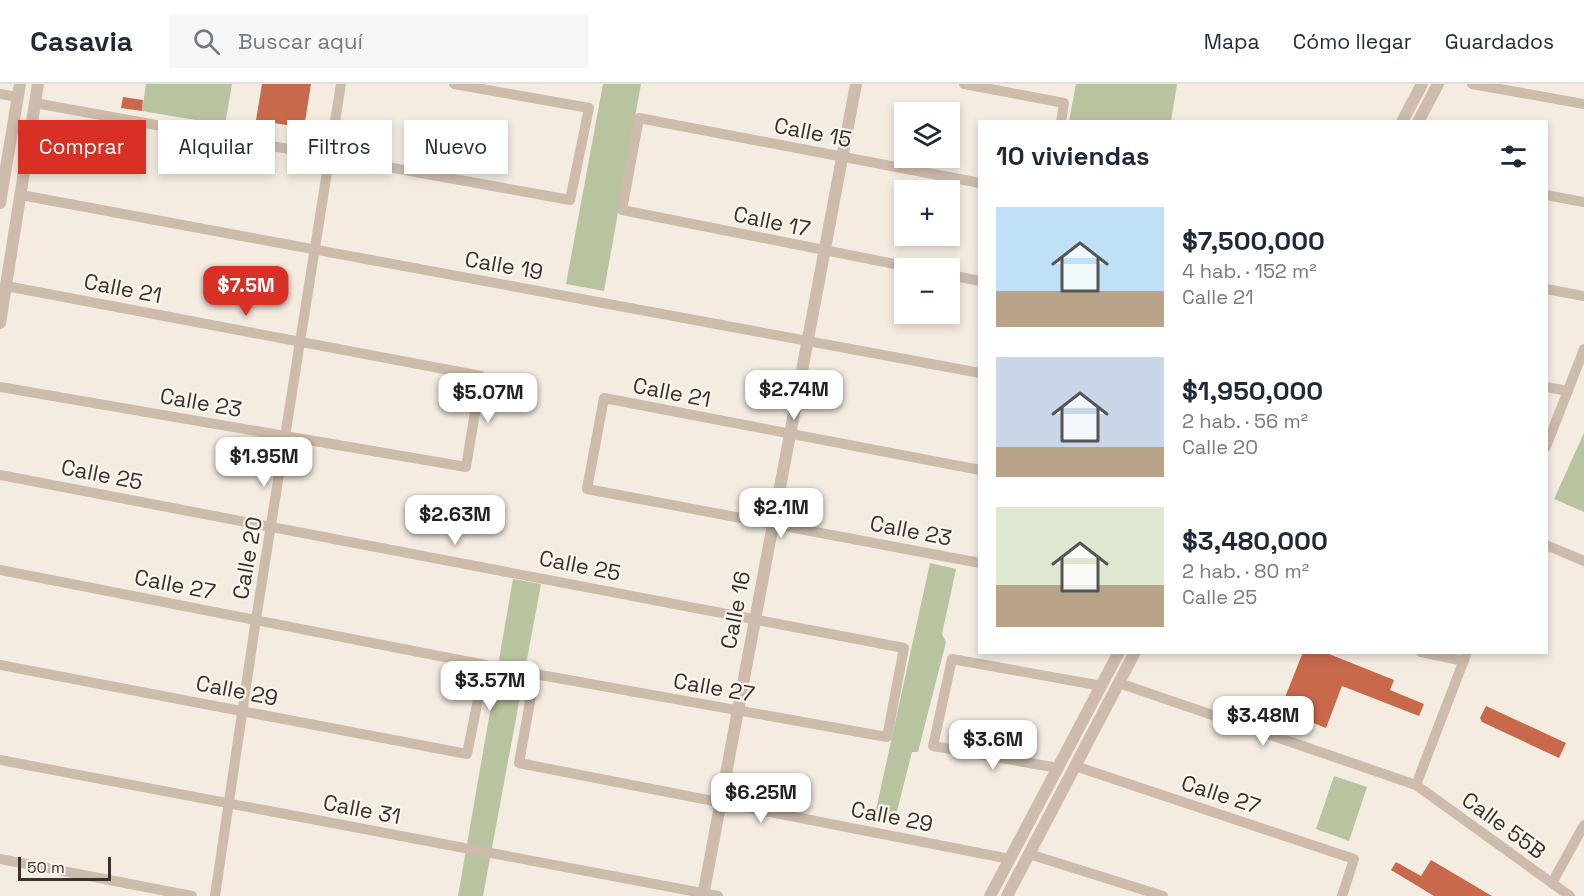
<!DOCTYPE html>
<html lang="es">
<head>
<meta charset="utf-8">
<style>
  :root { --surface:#fff; --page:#f6f6f7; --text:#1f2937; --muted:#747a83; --line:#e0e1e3; --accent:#d93025 }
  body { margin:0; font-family:"Space Grotesk",sans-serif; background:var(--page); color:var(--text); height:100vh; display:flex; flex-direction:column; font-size:22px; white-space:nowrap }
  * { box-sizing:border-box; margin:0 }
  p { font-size:20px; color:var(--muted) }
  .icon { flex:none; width:33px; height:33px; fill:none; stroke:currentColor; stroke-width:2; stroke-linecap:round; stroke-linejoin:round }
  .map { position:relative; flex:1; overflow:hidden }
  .drawer { position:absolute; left:978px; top:36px; width:570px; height:534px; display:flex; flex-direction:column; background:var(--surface); border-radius:0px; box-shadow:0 3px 9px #0003 }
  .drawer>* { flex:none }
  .hud { position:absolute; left:18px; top:36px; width:570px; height:54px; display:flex; gap:12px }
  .fabs { position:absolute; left:894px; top:18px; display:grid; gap:12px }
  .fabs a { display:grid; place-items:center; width:66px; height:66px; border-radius:0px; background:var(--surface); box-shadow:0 3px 9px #0003; font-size:30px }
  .scale { position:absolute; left:18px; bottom:15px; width:93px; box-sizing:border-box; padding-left:6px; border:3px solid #3b302b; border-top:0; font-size:16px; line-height:21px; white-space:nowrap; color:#3b302b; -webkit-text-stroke:4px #fbf5ee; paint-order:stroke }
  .price { position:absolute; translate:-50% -51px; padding:0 14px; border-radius:12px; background:#fff; color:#222; font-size:20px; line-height:39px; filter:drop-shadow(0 2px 3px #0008) }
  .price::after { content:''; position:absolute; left:50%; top:36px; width:18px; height:14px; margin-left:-9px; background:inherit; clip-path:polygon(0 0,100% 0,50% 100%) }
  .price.on { background:var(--accent); color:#fff }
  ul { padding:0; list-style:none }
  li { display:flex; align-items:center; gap:18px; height:150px; padding:0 18px }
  li span { display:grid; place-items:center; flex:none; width:168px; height:120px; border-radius:0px; color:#555 }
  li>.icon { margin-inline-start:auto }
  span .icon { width:72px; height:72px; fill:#fffc; stroke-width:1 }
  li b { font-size:26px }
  h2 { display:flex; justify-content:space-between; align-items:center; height:72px; padding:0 18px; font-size:26px }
  .tag { padding:0 21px; border-radius:0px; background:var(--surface); box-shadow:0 3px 9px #0003; font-size:21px; line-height:54px }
  .tag.on { background:var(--accent); color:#fff }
  header { display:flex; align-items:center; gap:36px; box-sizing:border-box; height:84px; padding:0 30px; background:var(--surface); border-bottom:2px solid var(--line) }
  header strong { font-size:28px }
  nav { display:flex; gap:33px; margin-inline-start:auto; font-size:21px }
  .search { width:420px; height:54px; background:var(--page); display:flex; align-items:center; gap:15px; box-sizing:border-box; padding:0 21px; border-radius:0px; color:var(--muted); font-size:22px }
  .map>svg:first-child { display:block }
  .green { fill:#b8c4a0 }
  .building { fill:#c8694b }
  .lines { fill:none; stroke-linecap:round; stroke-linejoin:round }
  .minor { stroke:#cdbbac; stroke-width:10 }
  .tertiary { stroke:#cdbbac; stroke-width:12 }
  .labels { text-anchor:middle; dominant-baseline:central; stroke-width:4.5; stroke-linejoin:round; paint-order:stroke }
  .street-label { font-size:22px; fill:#3b302b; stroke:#fbf5ee }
</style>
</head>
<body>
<header>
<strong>Casavia</strong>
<div class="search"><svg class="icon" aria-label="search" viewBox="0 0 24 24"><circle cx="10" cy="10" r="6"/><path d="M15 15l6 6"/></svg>Buscar aquí</div>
<nav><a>Mapa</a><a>Cómo llegar</a><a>Guardados</a></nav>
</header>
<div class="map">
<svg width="1584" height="812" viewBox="0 0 1584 812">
  <rect width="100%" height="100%" fill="#f4ebe1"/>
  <g class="green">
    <path d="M 146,0 L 232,0 L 225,41 L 142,27 Z"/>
    <path d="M 603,0 L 641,0 L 604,207 L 566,200 Z"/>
    <path d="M 1076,0 L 1177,0 L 1171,37 L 1069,37 Z"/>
    <path d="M 1584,349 L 1584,428 L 1554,415 Z"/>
    <path d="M 930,479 L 956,485 L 942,550 L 946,558 L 918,668 L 912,668 L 894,739 L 874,735 Z"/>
    <path d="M 513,495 L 541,500 L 483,812 L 458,812 Z"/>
    <path d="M 1334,692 L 1367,703 L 1349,757 L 1316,745 Z"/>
  </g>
  <g class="building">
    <path d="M 262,0 L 311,0 L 304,44 L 256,36 Z"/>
    <path d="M 123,13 L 143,16 L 142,27 L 121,24 Z"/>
    <path d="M 1303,568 L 1324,568 L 1394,596 L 1390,606 L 1424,620 L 1419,632 L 1342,602 L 1326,644 L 1280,626 Z"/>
    <path d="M 1486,622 L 1566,659 L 1559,674 L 1482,638 L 1480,634 Z"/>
    <path d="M 1431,776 L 1492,812 L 1434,812 L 1391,786 L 1396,778 L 1421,792 Z"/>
  </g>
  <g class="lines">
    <g class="minor">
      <path d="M 964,0 L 1064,19 L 1061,38"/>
      <path d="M 1472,0 L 1584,20"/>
      <path d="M 0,10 L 17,13"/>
      <path d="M 35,19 L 570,116 L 589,24 L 454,0"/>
      <path d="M 21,111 L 980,289"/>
      <path d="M 1546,111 L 1584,118"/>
      <path d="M 915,184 L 622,126 L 639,34 L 980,99"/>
      <path d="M 950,191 L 980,197"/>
      <path d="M 1546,205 L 1584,212"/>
      <path d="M 0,303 L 466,383 L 481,292 L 6,202"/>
      <path d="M 1546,303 L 1568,307"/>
      <path d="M 1546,363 L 1584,265"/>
      <path d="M 980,386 L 604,314 L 587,405 L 980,479"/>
      <path d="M 0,391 L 904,564 L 887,653 L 535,590 L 519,679 L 1010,775"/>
      <path d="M 1546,461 L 1584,477"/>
      <path d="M 0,486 L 485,581 L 467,670 L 0,581"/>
      <path d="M 1421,568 L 1464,577"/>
      <path d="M 1119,599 L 1416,701 L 1570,812"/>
      <path d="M 0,676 L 718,812"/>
      <path d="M 1075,682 L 1354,775 L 1342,812"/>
      <path d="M 1058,684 L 933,662 L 952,575 L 1102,602"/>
      <path d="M 1416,701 L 1467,568"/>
      <path d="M 1029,770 L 1163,812"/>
      <path d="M 0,775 L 192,812"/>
      <path d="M 1552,799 L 1584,741"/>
      <path d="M 215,812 L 256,535 L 341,0"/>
    </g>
    <g class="tertiary">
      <path d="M 1402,38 L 1422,0"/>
      <path d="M 1418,38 L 1438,0"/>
      <path d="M 0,119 L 20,0"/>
      <path d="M 0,239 L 38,0"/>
      <path d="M 703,812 L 856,0"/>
      <path d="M 990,812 L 1119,568"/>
      <path d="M 1007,812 L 1135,568"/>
    </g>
  </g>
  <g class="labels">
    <g class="street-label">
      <text transform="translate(813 48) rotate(11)">Calle 15</text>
      <text transform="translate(772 137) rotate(12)">Calle 17</text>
      <text transform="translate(504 181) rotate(10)">Calle 19</text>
      <text transform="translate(123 204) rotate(11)">Calle 21</text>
      <text transform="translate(672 308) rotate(11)">Calle 21</text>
      <text transform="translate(201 318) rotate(10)">Calle 23</text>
      <text transform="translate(102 390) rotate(11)">Calle 25</text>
      <text transform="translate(911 446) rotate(11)">Calle 23</text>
      <text transform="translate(247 474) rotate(-80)">Calle 20</text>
      <text transform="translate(580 481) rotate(11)">Calle 25</text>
      <text transform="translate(175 500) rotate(11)">Calle 27</text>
      <text transform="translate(735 526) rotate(-79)">Calle 16</text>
      <text transform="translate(714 603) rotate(10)">Calle 27</text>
      <text transform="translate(237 606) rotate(11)">Calle 29</text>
      <text transform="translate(1221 710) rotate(18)">Calle 27</text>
      <text transform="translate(362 725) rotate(11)">Calle 31</text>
      <text transform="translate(892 732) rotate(11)">Calle 29</text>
      <text transform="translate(1504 741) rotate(36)">Calle 55B</text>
    </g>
  </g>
</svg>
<div class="fabs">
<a><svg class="icon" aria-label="layers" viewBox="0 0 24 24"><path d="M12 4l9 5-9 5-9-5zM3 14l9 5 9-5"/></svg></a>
<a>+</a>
<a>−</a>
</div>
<div class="scale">50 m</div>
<b class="price on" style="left:246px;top:233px">$7.5M</b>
<b class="price" style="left:794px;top:337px">$2.74M</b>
<b class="price" style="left:488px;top:340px">$5.07M</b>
<b class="price" style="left:264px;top:404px">$1.95M</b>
<b class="price" style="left:781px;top:455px">$2.1M</b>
<b class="price" style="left:455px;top:462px">$2.63M</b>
<b class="price" style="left:490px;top:628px">$3.57M</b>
<b class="price" style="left:1263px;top:663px">$3.48M</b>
<b class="price" style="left:993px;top:687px">$3.6M</b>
<b class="price" style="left:761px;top:740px">$6.25M</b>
<div class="hud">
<a class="tag on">Comprar</a>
<a class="tag">Alquilar</a>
<a class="tag">Filtros</a>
<a class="tag">Nuevo</a>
</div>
<section class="drawer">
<h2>10 viviendas<svg class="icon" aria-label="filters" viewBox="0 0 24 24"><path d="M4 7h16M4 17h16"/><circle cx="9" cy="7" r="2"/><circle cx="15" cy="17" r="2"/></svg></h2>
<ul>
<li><span style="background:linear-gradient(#bfe0f5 70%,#b9a48a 0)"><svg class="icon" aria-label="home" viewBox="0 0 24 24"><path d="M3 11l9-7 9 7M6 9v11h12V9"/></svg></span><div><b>$7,500,000</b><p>4 hab. · 152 m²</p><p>Calle 21</p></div></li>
<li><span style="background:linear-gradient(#c9d6e8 75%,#b9a48a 0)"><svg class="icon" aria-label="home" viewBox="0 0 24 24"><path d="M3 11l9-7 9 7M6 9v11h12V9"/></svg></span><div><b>$1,950,000</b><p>2 hab. · 56 m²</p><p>Calle 20</p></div></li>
<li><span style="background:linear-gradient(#dfe7d0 65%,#b9a48a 0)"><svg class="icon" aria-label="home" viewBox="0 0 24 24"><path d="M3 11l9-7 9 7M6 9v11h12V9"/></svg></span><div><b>$3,480,000</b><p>2 hab. · 80 m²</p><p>Calle 25</p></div></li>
</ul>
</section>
</div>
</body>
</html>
